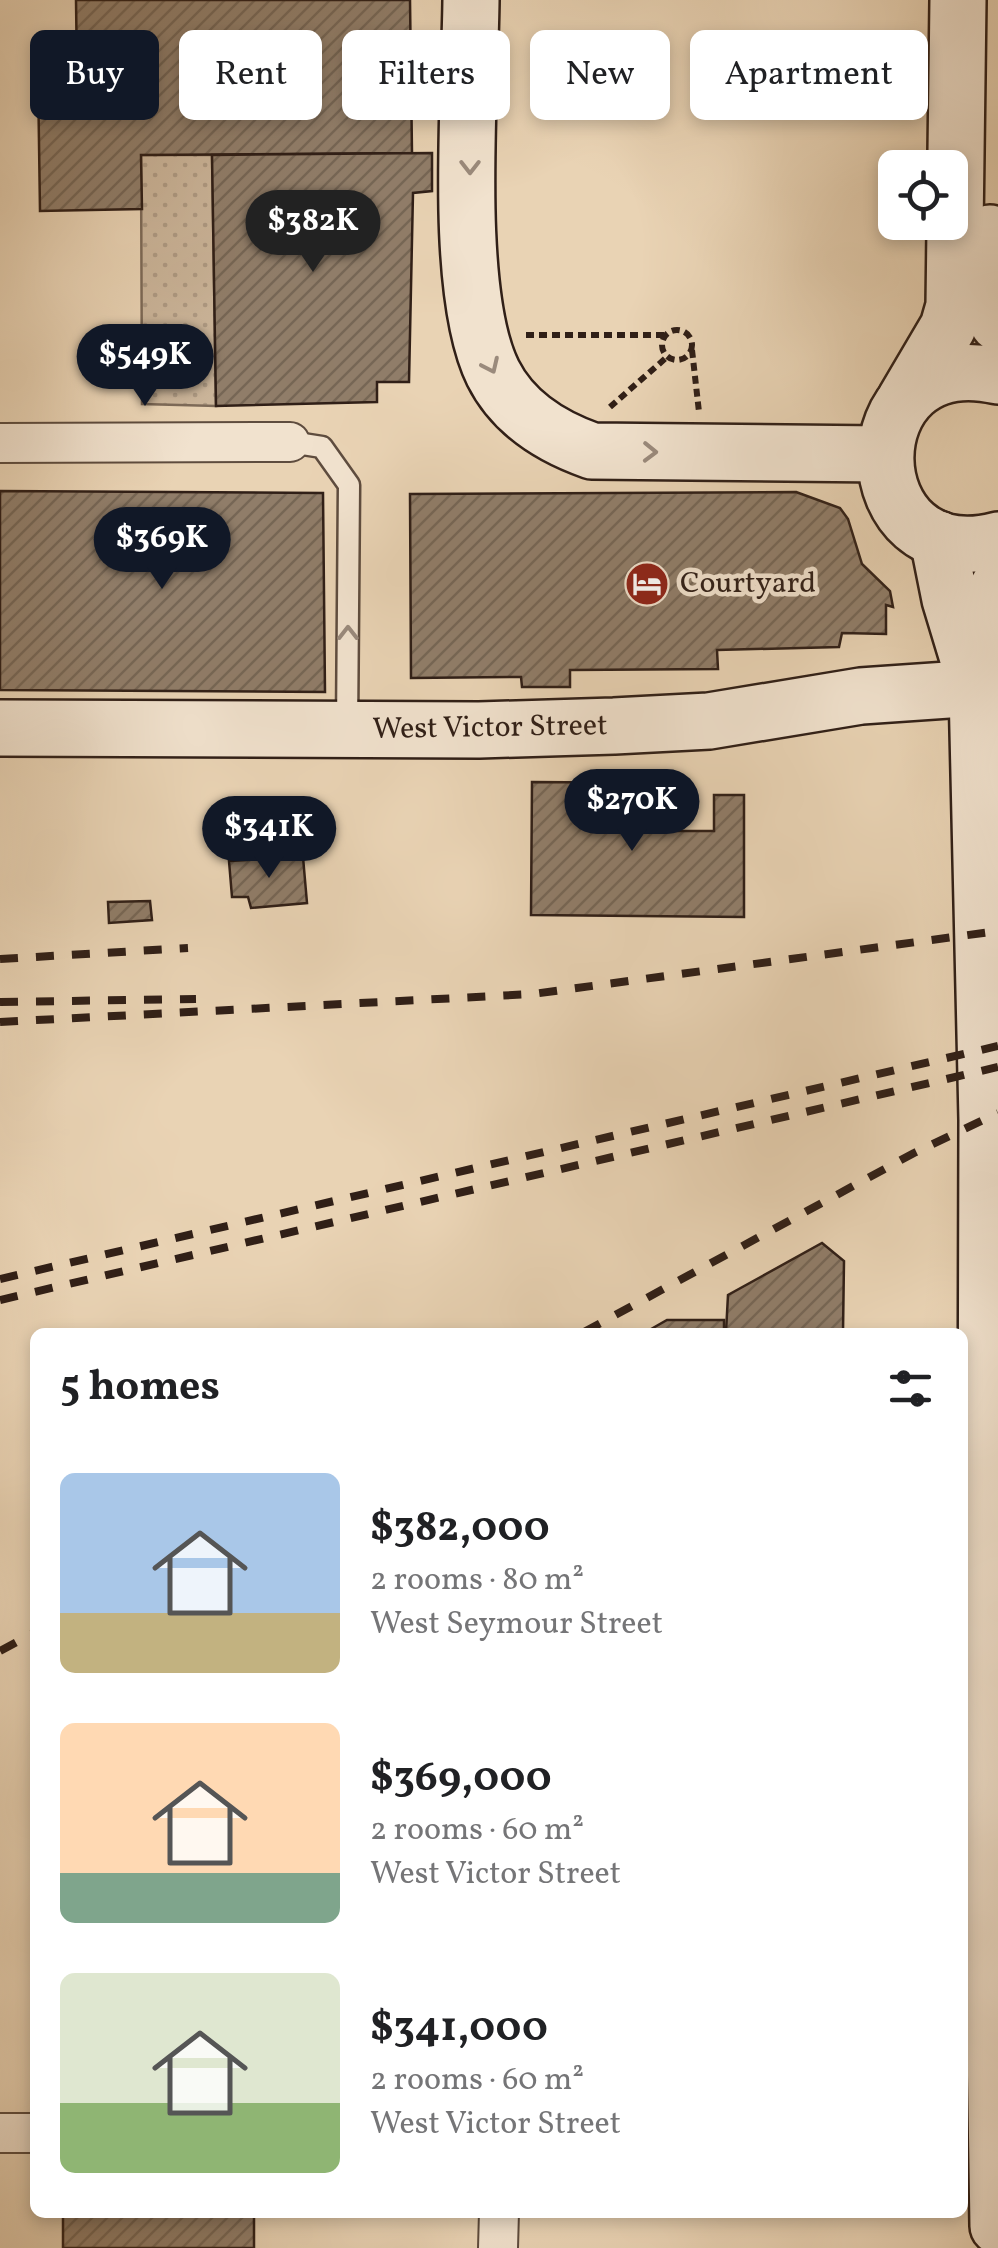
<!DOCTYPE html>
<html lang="en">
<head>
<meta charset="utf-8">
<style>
  :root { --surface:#fff; --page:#f6f6f6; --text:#202124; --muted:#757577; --accent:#111827 }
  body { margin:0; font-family:Vollkorn,serif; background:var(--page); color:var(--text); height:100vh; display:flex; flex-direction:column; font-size:38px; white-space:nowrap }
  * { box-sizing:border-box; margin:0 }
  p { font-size:32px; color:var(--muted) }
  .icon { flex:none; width:55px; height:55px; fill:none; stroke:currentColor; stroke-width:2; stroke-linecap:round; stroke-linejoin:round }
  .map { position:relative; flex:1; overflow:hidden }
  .sheet { position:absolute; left:30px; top:1328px; width:938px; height:890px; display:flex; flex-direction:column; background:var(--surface); border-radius:15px; box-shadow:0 5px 15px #0003 }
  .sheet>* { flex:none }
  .hud { position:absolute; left:30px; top:30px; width:940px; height:90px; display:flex; gap:20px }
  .controls { position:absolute; left:878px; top:150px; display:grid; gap:20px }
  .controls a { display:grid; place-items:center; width:90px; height:90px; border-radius:15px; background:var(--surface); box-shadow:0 5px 15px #0003; font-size:50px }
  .price { position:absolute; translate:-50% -85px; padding:0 22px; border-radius:35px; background:var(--accent); color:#fff; font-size:32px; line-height:65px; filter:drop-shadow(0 2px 5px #0008) }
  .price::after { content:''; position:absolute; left:50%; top:60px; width:30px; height:22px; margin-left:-15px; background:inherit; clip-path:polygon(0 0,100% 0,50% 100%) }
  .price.on { background:#222; color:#fff }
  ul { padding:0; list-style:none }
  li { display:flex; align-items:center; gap:30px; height:250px; padding:0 30px }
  li span { display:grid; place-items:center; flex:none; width:280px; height:200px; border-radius:15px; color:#555 }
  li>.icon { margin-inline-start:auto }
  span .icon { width:120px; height:120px; fill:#fffc; stroke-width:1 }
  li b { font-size:42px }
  h2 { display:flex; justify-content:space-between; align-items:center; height:120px; padding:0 30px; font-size:42px }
  .pill { padding:0 35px; border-radius:15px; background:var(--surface); box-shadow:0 5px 15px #0003; font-size:35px; line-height:90px }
  .pill.on { background:var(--accent); color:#fff }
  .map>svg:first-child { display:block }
  .park { fill:url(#park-dots); stroke:#7d6a58; stroke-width:2.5 }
  .building { fill:url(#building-hatch); stroke:#301f17; stroke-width:2.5 }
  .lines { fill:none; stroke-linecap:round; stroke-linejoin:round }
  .lane-casing { stroke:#5e4c3e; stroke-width:25 }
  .street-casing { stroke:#5e4c3e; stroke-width:42 }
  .secondary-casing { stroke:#301f17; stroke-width:60 }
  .path { stroke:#301f17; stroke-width:6; stroke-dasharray:8 5; stroke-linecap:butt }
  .lane { stroke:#f1e2ce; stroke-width:20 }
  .street { stroke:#f1e2ce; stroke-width:38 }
  .secondary { stroke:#f1e2ce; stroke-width:55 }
  .rail { stroke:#301f17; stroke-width:8; stroke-dasharray:18 18; stroke-linecap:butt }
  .oneway { stroke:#9a8a7c }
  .labels { text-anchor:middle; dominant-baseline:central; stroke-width:9; stroke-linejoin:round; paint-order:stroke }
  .poi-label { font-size:30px; fill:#301f17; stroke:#f1e2ce; text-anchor:start }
  .street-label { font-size:30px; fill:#301f17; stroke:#f1e2ce }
</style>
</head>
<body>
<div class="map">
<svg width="998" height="2248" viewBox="0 0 998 2248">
  <defs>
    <pattern id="park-dots" width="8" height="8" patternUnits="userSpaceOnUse" patternTransform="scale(2.5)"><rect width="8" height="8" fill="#cab499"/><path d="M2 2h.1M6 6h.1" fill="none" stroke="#ae9a83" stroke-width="1.8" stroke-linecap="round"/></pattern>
    <pattern id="building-hatch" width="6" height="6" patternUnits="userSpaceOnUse" patternTransform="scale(2.5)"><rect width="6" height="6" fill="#907d69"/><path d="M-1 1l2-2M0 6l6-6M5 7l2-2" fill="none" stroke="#766655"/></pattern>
  </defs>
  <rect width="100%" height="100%" fill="#e9d3b4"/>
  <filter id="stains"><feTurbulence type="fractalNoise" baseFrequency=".002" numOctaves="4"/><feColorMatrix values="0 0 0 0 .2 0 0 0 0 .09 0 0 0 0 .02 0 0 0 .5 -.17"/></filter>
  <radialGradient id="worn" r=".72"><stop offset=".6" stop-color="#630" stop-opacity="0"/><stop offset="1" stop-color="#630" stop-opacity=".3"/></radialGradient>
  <path class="park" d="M 141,155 L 212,155 L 216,406 L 142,404 Z"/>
  <g class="building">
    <path d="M 76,0 L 410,0 L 412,153 L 141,155 L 142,209 L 40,211 L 38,75 L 77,75 Z"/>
    <path d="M 432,153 L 432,191 L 413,193 L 409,382 L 377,382 L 377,402 L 216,406 L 212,155 Z"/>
    <path d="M 0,491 L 323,493 L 325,692 L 0,690 Z"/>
    <path d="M 796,492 L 840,508 L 848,519 L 862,564 L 890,591 L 893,607 L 886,605 L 886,634 L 842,633 L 839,647 L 717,650 L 718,669 L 570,670 L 570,687 L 522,687 L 521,677 L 411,678 L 410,494 Z"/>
    <path d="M 532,782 L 671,783 L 670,831 L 714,831 L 714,795 L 744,795 L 744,917 L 531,915 Z"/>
    <path d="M 303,857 L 307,903 L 251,908 L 248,897 L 232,897 L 229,861 Z"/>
    <path d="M 150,901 L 152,920 L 109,923 L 108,902 Z"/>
    <path d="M 822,1243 L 844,1261 L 843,1332 L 726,1332 L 728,1295 Z"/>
    <path d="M 667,1320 L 724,1320 L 724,1332 L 646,1332 Z"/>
    <rect x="63" y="2212" width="191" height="36"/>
  </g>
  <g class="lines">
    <defs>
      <path id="lane" d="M 290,442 L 322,447 L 349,485 L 347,728"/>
      <g id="street">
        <path d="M 0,443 L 290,442"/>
        <path d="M 0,2133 L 35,2133"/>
        <path d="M 498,2248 L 499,2212"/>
      </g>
      <g id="secondary">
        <path d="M 471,0 C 470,95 453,292 493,373 C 513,413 552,437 592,451 L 883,454"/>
        <path d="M 990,233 L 991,306 L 998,323"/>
        <path d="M 998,376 C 846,341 851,578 998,540"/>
        <path d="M 905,400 L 948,327 L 954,306 L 958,0"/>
        <path d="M 938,539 L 950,599 L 976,685"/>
        <path d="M 998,587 L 977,688 L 987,1120 L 986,1502 L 998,2226"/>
        <path d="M 0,728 L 479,730 L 614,726 L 709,721 L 861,696 L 977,688"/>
      </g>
    </defs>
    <use href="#lane" class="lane-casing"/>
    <use href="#street" class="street-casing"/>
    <use href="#secondary" class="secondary-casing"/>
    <g class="path">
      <circle cx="677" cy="345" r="15"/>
      <path d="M 526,335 L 666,335"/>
      <path d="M 692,350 L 699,412"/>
      <path d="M 610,407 L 667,357"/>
    </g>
    <use href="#lane" class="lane"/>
    <use href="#street" class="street"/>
    <use href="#secondary" class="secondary"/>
    <g class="rail">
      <path d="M 0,959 L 188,948"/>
      <path d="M 0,1002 L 196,999"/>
      <path d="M 0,1022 L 533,994 L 998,931"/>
      <path d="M 0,1279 L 998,1046"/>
      <path d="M 0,1300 L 998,1067"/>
      <path d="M 584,1332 L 914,1153 L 998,1113"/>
      <path d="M 0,1651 L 35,1632"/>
    </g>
  </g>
  <defs><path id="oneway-chevron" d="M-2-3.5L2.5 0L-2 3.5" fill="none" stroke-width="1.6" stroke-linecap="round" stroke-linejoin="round" transform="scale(2.5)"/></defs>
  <g class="oneway">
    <use href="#oneway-chevron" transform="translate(470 167) rotate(90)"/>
    <use href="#oneway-chevron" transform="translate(491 366) rotate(65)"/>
    <use href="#oneway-chevron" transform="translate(650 452) rotate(1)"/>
    <use href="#oneway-chevron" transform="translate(348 633) rotate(-90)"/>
  </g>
  <defs>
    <symbol id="hotel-disc" viewBox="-11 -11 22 22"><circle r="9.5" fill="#8f2418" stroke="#f1e2ce"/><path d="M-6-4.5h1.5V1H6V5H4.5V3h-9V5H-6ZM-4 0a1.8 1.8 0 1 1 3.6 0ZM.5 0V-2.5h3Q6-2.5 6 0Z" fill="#fff"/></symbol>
  </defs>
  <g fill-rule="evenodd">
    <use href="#hotel-disc" x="622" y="559" width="50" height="50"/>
  </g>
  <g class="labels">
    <g class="poi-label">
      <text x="680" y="584">Courtyard</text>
    </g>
    <g class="street-label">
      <text transform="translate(490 728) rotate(-1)">West Victor Street</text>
    </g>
  </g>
  <rect width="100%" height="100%" filter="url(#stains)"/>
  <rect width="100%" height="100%" fill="url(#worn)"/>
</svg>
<div class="controls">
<a><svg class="icon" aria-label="locate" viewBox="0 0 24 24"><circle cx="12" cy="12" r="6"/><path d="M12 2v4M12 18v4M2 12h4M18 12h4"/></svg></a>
</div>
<b class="price on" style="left:313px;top:275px">$382K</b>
<b class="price" style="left:145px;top:409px">$549K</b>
<b class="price" style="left:162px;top:592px">$369K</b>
<b class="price" style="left:632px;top:854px">$270K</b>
<b class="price" style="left:269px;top:881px">$341K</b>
<div class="hud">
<a class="pill on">Buy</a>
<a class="pill">Rent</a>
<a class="pill">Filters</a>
<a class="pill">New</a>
<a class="pill">Apartment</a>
</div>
<section class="sheet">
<h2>5 homes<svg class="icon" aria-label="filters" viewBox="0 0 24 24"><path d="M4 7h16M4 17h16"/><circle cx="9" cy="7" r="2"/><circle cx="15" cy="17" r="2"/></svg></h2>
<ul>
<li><span style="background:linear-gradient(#a9c7e8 70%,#c2b280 0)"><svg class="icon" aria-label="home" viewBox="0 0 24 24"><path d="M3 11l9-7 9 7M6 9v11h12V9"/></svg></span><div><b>$382,000</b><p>2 rooms · 80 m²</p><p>West Seymour Street</p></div></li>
<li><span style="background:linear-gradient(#ffd9b3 75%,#7fa58c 0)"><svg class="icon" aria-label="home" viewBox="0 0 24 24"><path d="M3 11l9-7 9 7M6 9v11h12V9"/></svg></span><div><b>$369,000</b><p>2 rooms · 60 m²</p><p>West Victor Street</p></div></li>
<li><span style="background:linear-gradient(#dfe7d0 65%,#8fb573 0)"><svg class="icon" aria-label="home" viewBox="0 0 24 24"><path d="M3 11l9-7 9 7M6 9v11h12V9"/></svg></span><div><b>$341,000</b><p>2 rooms · 60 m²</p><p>West Victor Street</p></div></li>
</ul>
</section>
</div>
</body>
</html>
